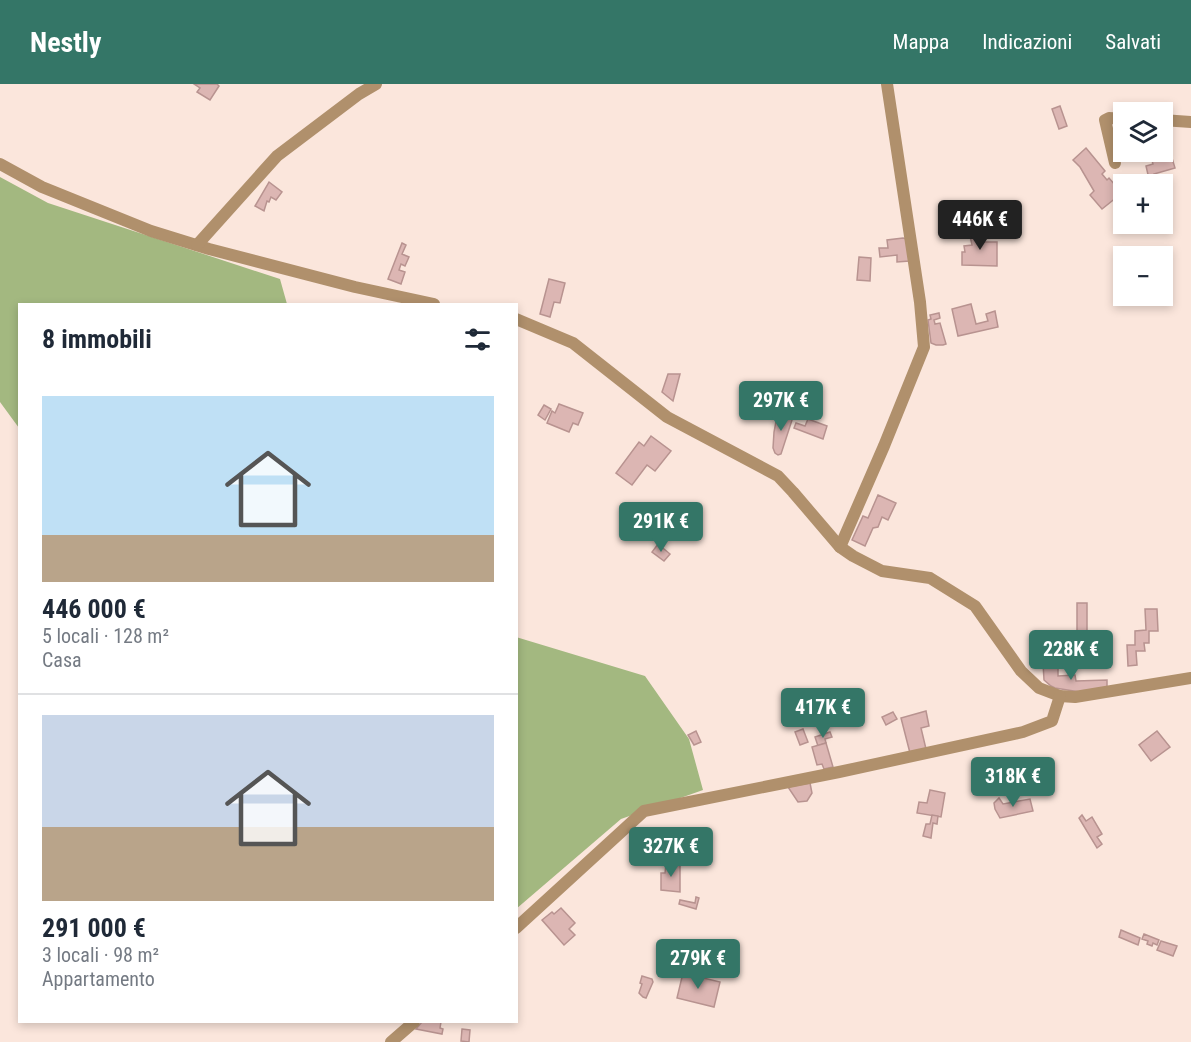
<!DOCTYPE html>
<html lang="it">
<head>
<meta charset="utf-8">
<style>
  :root { --surface:#fff; --page:#f6f6f7; --text:#1f2937; --muted:#747a83; --line:#e0e1e3; --accent:#347667 }
  body { margin:0; font-family:"Roboto Condensed",sans-serif; background:var(--page); color:var(--text); height:100vh; display:flex; flex-direction:column; font-size:22px; white-space:nowrap }
  * { box-sizing:border-box; margin:0 }
  p { font-size:20px; color:var(--muted) }
  .icon { flex:none; width:33px; height:33px; fill:none; stroke:currentColor; stroke-width:2; stroke-linecap:round; stroke-linejoin:round }
  .map { position:relative; flex:1; overflow:hidden }
  .side { position:absolute; left:18px; top:219px; width:500px; height:720px; display:flex; flex-direction:column; background:var(--surface); border-radius:0px; box-shadow:0 3px 9px #0003 }
  .side>* { flex:none }
  .tools { position:absolute; left:1113px; top:18px; display:grid; gap:12px }
  .tools a { display:grid; place-items:center; width:60px; height:60px; border-radius:0px; background:var(--surface); box-shadow:0 3px 9px #0003; font-size:30px }
  .price { position:absolute; translate:-50% -51px; padding:0 14px; border-radius:6px; background:var(--accent); color:#fff; font-size:20px; line-height:39px; filter:drop-shadow(0 2px 3px #0008) }
  .price::after { content:''; position:absolute; left:50%; top:36px; width:18px; height:14px; margin-left:-9px; background:inherit; clip-path:polygon(0 0,100% 0,50% 100%) }
  .price.on { background:#222; color:#fff }
  ul { padding:0; list-style:none }
  li { display:grid; align-content:center; gap:12px; height:318px; padding:0 24px }
  li+li { border-top:2px solid var(--line) }
  li span { display:grid; place-items:center; height:186px; border-radius:0px; color:#555 }
  li>.icon { margin-inline-start:auto }
  span .icon { width:108px; height:108px; fill:#fffc; stroke-width:1 }
  li b { font-size:26px }
  h2 { display:flex; justify-content:space-between; align-items:center; height:72px; padding:0 24px; font-size:26px }
  header { display:flex; align-items:center; gap:36px; box-sizing:border-box; height:84px; padding:0 30px; background:var(--accent); color:#fff }
  header strong { font-size:28px }
  nav { display:flex; gap:33px; margin-inline-start:auto; font-size:21px }
  .map>svg:first-child { display:block }
  .forest { fill:#a3b880 }
  .building { fill:#dcb6b3; stroke:#b89390; stroke-width:1.5 }
  .lines { fill:none; stroke-linecap:round; stroke-linejoin:round }
  .minor { stroke:#b0906c; stroke-width:12 }
</style>
</head>
<body>
<header>
<strong>Nestly</strong>
<nav><a>Mappa</a><a>Indicazioni</a><a>Salvati</a></nav>
</header>
<div class="map">
<svg width="1191" height="958" viewBox="0 0 1191 958">
  <rect width="100%" height="100%" fill="#fbe6dc"/>
  <g class="forest">
    <path d="M 0,93 L 48,119 L 280,195 L 287,220 L 20,220 L 19,344 L 0,318 Z"/>
    <path d="M 516,553 L 645,592 L 689,655 L 703,706 L 621,735 L 516,825 Z"/>
  </g>
  <g class="building">
    <path d="M 194,0 L 217,0 L 219,2 L 210,16 L 197,8 L 200,4 Z"/>
    <path d="M 1060,22 L 1067,42 L 1059,45 L 1052,25 Z"/>
    <path d="M 1086,64 L 1105,87 L 1102,90 L 1107,96 L 1109,94 L 1122,109 L 1102,125 L 1090,111 L 1094,107 L 1080,83 L 1073,76 Z"/>
    <path d="M 1164,69 L 1165,73 L 1171,71 L 1175,84 L 1154,90 L 1155,93 L 1149,95 L 1146,82 L 1153,80 L 1151,73 Z"/>
    <path d="M 269,98 L 282,108 L 276,116 L 271,113 L 269,118 L 267,117 L 264,127 L 255,122 Z"/>
    <path d="M 976,143 L 976,147 L 984,148 L 984,158 L 997,158 L 997,182 L 962,181 L 962,168 L 965,168 L 964,162 L 972,161 L 970,152 L 972,152 L 970,144 Z"/>
    <path d="M 903,154 L 907,155 L 909,177 L 897,178 L 897,171 L 880,173 L 879,164 L 888,164 L 887,156 Z"/>
    <path d="M 402,159 L 406,161 L 402,170 L 409,173 L 405,182 L 401,180 L 399,186 L 405,188 L 401,200 L 388,195 Z"/>
    <path d="M 859,173 L 871,174 L 870,197 L 857,196 Z"/>
    <path d="M 549,195 L 565,199 L 560,219 L 554,218 L 550,233 L 540,230 Z"/>
    <path d="M 971,220 L 976,240 L 988,237 L 986,230 L 995,227 L 998,243 L 958,252 L 952,225 Z"/>
    <path d="M 939,229 L 940,234 L 934,236 L 935,240 L 940,239 L 946,260 L 943,261 L 936,261 L 931,259 L 928,236 L 931,235 L 930,231 Z"/>
    <path d="M 668,290 L 680,290 L 673,317 L 662,308 Z"/>
    <path d="M 559,320 L 583,329 L 578,341 L 573,339 L 569,348 L 547,339 L 552,327 L 555,329 Z"/>
    <path d="M 544,321 L 551,325 L 545,336 L 538,331 Z"/>
    <path d="M 778,327 L 793,333 L 781,370 L 778,371 L 775,369 L 773,364 L 774,348 Z"/>
    <path d="M 808,335 L 827,342 L 823,355 L 794,344 L 796,339 L 805,342 Z"/>
    <path d="M 651,352 L 671,367 L 655,387 L 647,381 L 632,401 L 616,389 L 639,358 L 644,362 Z"/>
    <path d="M 878,411 L 896,419 L 888,436 L 882,433 L 878,443 L 873,444 L 865,462 L 852,456 L 863,432 L 868,434 Z"/>
    <path d="M 658,460 L 670,470 L 664,477 L 652,468 Z"/>
    <rect x="1077" y="519" width="10" height="34"/>
    <path d="M 1145,525 L 1157,525 L 1158,547 L 1149,547 L 1149,559 L 1144,559 L 1145,567 L 1136,567 L 1137,581 L 1128,582 L 1127,561 L 1135,561 L 1135,547 L 1146,546 Z"/>
    <path d="M 1056,549 L 1071,550 L 1070,563 L 1056,562 Z"/>
    <path d="M 1043,579 L 1058,579 L 1058,592 L 1075,591 L 1076,597 L 1107,596 L 1107,607 L 1080,608 L 1055,604 L 1051,602 L 1044,596 Z"/>
    <path d="M 926,627 L 929,642 L 921,644 L 926,665 L 910,669 L 901,634 Z"/>
    <path d="M 893,628 L 897,635 L 886,641 L 882,633 Z"/>
    <path d="M 803,645 L 808,658 L 800,661 L 795,648 Z"/>
    <path d="M 696,647 L 701,658 L 694,661 L 688,651 Z"/>
    <path d="M 1157,647 L 1170,663 L 1151,677 L 1139,661 Z"/>
    <path d="M 830,648 L 832,653 L 825,655 L 826,659 L 818,662 L 815,653 Z"/>
    <path d="M 826,659 L 833,683 L 824,685 L 822,680 L 817,681 L 812,663 Z"/>
    <path d="M 810,699 L 812,709 L 807,717 L 798,718 L 788,703 Z"/>
    <path d="M 930,706 L 945,709 L 941,733 L 917,729 L 919,718 L 927,719 Z"/>
    <path d="M 999,714 L 1003,720 L 1030,715 L 1033,727 L 1000,734 L 995,725 L 994,719 Z"/>
    <path d="M 932,731 L 938,732 L 937,740 L 933,739 L 931,754 L 923,752 L 926,740 L 930,740 Z"/>
    <path d="M 1082,731 L 1086,737 L 1092,733 L 1102,750 L 1097,753 L 1102,760 L 1097,764 L 1079,734 Z"/>
    <path d="M 668,779 L 680,779 L 680,808 L 661,806 L 661,789 L 665,789 L 666,780 Z"/>
    <path d="M 696,813 L 699,814 L 696,825 L 679,820 L 680,816 L 695,819 Z"/>
    <path d="M 561,824 L 575,839 L 569,845 L 575,851 L 564,861 L 542,836 L 552,828 L 554,830 Z"/>
    <path d="M 1121,846 L 1140,854 L 1138,861 L 1119,853 Z"/>
    <path d="M 1144,850 L 1159,856 L 1157,861 L 1153,859 L 1152,862 L 1147,860 L 1148,857 L 1142,855 Z"/>
    <path d="M 1161,857 L 1177,862 L 1173,872 L 1157,866 Z"/>
    <path d="M 683,889 L 720,898 L 714,923 L 677,914 Z"/>
    <path d="M 642,892 L 652,895 L 653,898 L 646,914 L 643,913 L 639,909 L 642,900 L 640,899 Z"/>
    <path d="M 422,938 L 441,938 L 440,944 L 443,945 L 442,950 L 416,945 Z"/>
    <path d="M 462,945 L 470,946 L 469,958 L 461,957 Z"/>
  </g>
  <g class="lines">
    <g class="minor">
      <path d="M 1162,36 L 1191,38"/>
      <path d="M 1115,79 L 1105,36 L 1109,34 L 1124,35"/>
      <path d="M 0,80 L 42,103 L 151,147 L 209,165 L 355,203 L 434,220"/>
      <path d="M 197,161 L 277,72 L 359,10 L 376,0"/>
      <path d="M 516,235 L 573,259 L 667,333 L 778,392 L 793,408 L 840,463 L 853,472 L 882,487 L 930,494 L 975,522 L 1021,587 L 1039,604 L 1060,612 L 1075,613 L 1191,594"/>
      <path d="M 840,463 L 884,362 L 924,263 L 920,218 L 887,0"/>
      <path d="M 516,844 L 644,727 L 839,688 L 1023,648 L 1052,637 L 1060,612"/>
      <path d="M 391,958 L 414,938"/>
    </g>
  </g>
</svg>
<div class="tools">
<a><svg class="icon" aria-label="layers" viewBox="0 0 24 24"><path d="M12 4l9 5-9 5-9-5zM3 14l9 5 9-5"/></svg></a>
<a>+</a>
<a>−</a>
</div>
<b class="price on" style="left:980px;top:167px">446K €</b>
<b class="price" style="left:781px;top:348px">297K €</b>
<b class="price" style="left:661px;top:469px">291K €</b>
<b class="price" style="left:1071px;top:597px">228K €</b>
<b class="price" style="left:823px;top:655px">417K €</b>
<b class="price" style="left:1013px;top:724px">318K €</b>
<b class="price" style="left:671px;top:794px">327K €</b>
<b class="price" style="left:698px;top:906px">279K €</b>
<section class="side">
<h2>8 immobili<svg class="icon" aria-label="filters" viewBox="0 0 24 24"><path d="M4 7h16M4 17h16"/><circle cx="9" cy="7" r="2"/><circle cx="15" cy="17" r="2"/></svg></h2>
<ul>
<li><span style="background:linear-gradient(#bfe0f5 75%,#b9a48a 0)"><svg class="icon" aria-label="home" viewBox="0 0 24 24"><path d="M3 11l9-7 9 7M6 9v11h12V9"/></svg></span><div><b>446 000 €</b><p>5 locali · 128 m²</p><p>Casa</p></div></li>
<li><span style="background:linear-gradient(#c9d6e8 60%,#b9a48a 0)"><svg class="icon" aria-label="home" viewBox="0 0 24 24"><path d="M3 11l9-7 9 7M6 9v11h12V9"/></svg></span><div><b>291 000 €</b><p>3 locali · 98 m²</p><p>Appartamento</p></div></li>
</ul>
</section>
</div>
</body>
</html>
